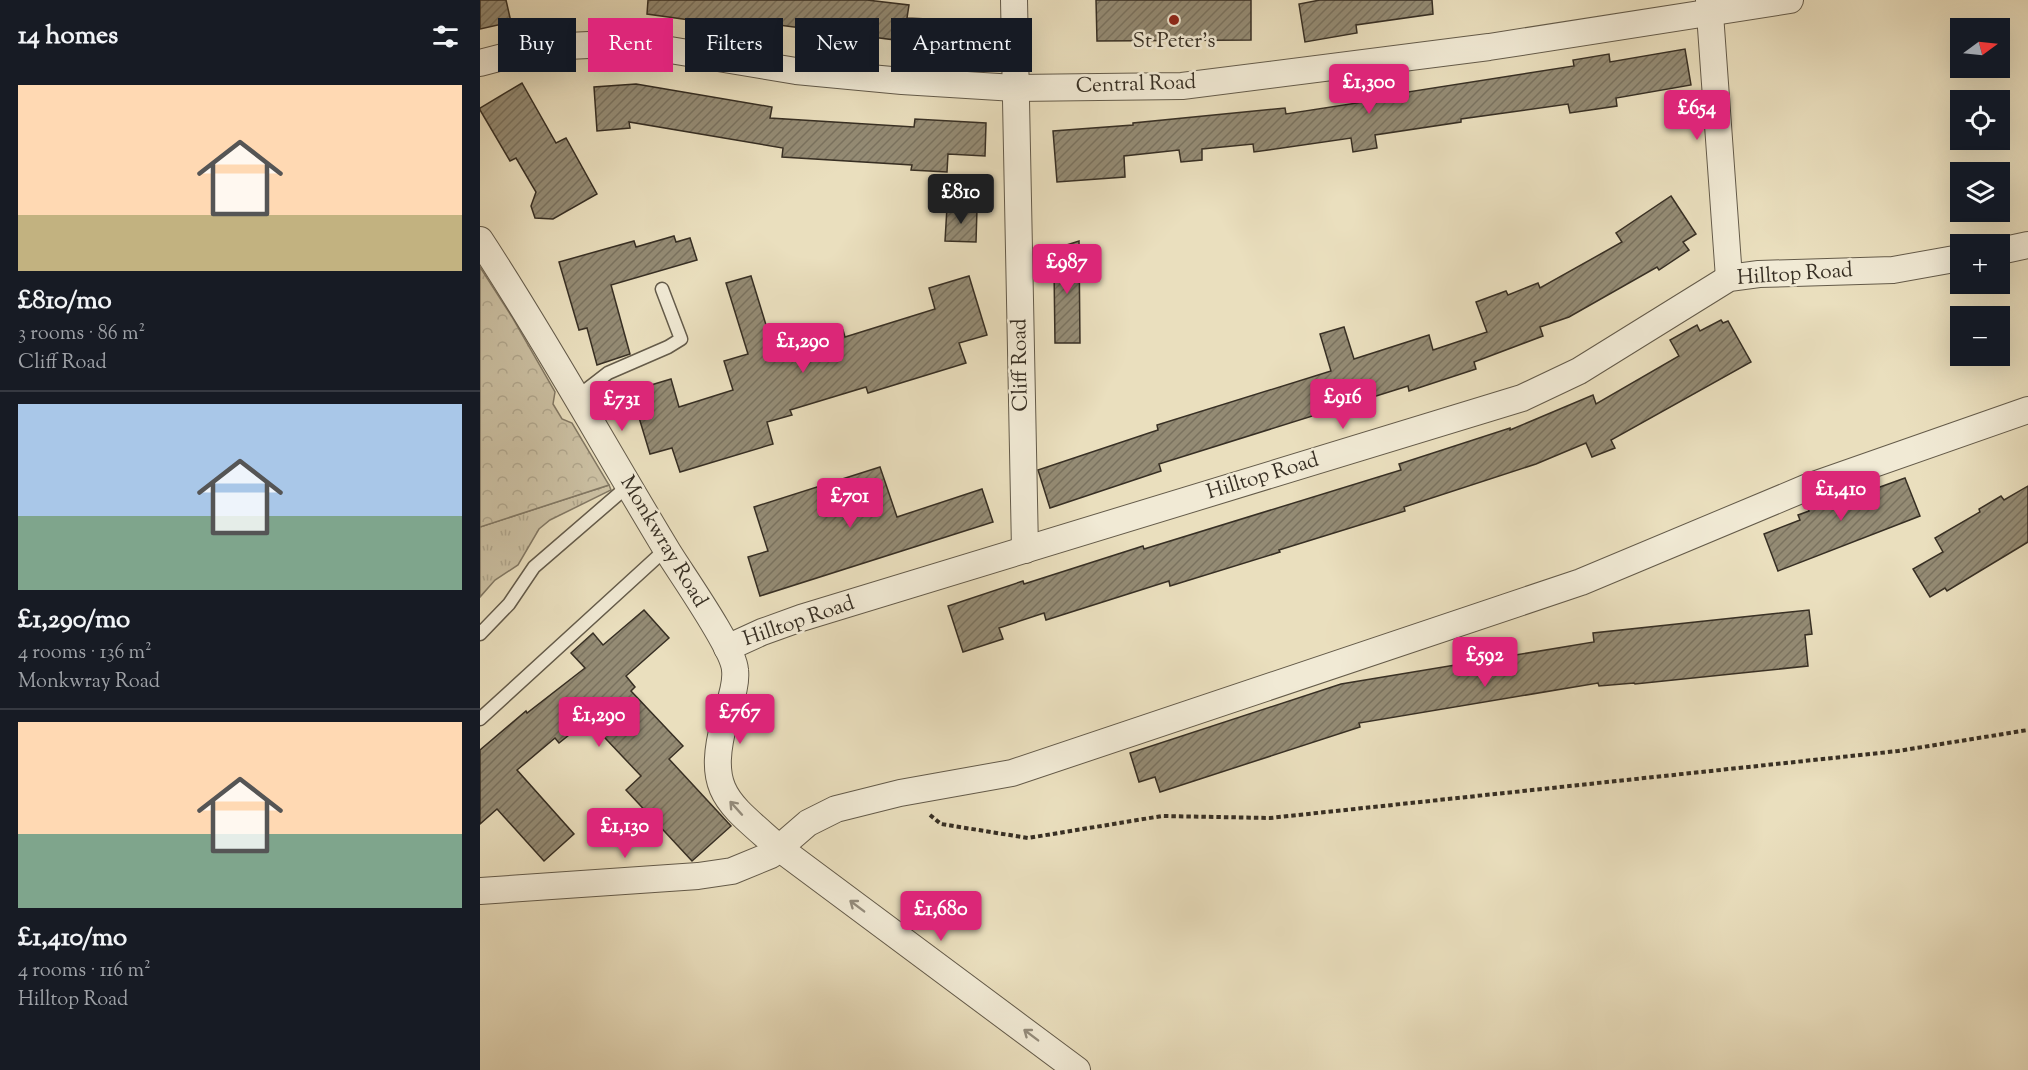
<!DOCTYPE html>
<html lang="en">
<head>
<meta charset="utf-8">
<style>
  :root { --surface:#171b24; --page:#20242c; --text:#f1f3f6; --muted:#9ea1a6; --line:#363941; --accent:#db2777 }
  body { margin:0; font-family:"Sorts Mill Goudy",serif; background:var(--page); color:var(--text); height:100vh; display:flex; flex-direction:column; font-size:22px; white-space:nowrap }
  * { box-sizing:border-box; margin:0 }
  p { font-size:20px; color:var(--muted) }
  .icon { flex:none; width:33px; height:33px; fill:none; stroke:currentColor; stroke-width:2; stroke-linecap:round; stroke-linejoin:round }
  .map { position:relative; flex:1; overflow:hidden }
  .drawer { display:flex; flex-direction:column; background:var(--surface); width:480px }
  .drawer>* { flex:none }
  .hud { position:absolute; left:18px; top:18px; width:570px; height:54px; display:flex; gap:12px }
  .needle { width:39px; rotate:75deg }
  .fabs { position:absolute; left:1470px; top:18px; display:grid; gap:12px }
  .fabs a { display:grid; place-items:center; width:60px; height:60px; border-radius:0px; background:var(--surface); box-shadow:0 6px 24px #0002; font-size:30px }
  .price { position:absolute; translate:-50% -51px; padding:0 14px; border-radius:6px; background:var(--accent); color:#fff; font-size:20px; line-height:39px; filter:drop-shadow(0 2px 3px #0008) }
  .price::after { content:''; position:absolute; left:50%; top:36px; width:18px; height:14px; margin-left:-9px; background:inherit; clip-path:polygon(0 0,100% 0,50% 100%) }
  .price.active { background:#222; color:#fff }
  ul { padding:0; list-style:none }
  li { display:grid; align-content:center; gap:12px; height:318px; padding:0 18px }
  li+li { border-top:2px solid var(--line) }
  li span { display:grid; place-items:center; height:186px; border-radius:0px; color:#555 }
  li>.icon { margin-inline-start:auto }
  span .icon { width:108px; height:108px; fill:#fffc; stroke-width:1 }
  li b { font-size:26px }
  h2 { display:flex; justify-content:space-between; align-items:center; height:72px; padding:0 18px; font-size:26px }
  .chip { padding:0 21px; border-radius:0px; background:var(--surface); box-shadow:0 6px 24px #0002; font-size:21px; line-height:54px }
  .chip.active { background:var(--accent); color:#fff }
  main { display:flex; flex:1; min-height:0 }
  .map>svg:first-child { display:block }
  .grass { fill:url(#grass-tufts); stroke:#827864; stroke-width:1.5 }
  .park { fill:url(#park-crowns); stroke:#827864; stroke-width:1.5 }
  .building { fill:url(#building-hatch); stroke:#372f24; stroke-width:1.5 }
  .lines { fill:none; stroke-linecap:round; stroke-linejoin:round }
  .lane-casing { stroke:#645b4a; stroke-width:15 }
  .street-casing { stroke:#645b4a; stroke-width:28 }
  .path { stroke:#372f24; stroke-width:4; stroke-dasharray:4.5 3; stroke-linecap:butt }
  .lane { stroke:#f1ead5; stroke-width:12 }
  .street { stroke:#f1ead5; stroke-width:26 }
  .oneway { stroke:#948c7c }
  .poi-dot { fill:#8f2418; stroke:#f1ead5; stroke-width:2 }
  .labels { text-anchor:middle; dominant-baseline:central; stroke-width:5; stroke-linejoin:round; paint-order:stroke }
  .poi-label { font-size:21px; fill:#372f24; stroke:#f1ead5 }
  .street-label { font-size:21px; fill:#372f24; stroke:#f1ead5 }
</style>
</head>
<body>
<main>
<section class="drawer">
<h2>14 homes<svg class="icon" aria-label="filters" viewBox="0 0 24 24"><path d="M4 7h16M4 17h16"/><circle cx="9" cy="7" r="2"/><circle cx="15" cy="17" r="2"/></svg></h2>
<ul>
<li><span style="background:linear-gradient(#ffd9b3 70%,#c2b280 0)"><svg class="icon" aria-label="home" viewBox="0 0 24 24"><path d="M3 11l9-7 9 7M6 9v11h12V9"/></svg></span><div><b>£810/mo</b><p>3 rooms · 86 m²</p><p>Cliff Road</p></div></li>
<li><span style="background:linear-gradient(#a9c7e8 60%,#7fa58c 0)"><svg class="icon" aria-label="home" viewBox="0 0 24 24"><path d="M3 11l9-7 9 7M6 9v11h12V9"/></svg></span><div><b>£1,290/mo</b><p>4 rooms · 136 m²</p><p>Monkwray Road</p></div></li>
<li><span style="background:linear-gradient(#ffd9b3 60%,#7fa58c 0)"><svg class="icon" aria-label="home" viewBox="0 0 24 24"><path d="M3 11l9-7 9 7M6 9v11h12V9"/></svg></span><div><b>£1,410/mo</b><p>4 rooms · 116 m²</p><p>Hilltop Road</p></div></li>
</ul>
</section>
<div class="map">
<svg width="1548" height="1070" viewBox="0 0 1548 1070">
  <defs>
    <pattern id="grass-tufts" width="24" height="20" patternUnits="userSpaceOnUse" patternTransform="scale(1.5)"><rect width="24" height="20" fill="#ccc1a4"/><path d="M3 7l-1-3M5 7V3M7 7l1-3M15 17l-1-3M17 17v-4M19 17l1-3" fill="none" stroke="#b0a68d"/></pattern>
    <pattern id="park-crowns" width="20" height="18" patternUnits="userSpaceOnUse" patternTransform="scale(1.5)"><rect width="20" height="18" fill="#ccc1a4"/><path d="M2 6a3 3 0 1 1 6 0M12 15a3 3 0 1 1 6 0" fill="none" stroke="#b0a68d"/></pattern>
    <pattern id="building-hatch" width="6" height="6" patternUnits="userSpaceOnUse" patternTransform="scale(1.5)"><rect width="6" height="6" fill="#948b74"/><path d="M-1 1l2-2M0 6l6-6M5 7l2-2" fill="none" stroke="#7a725f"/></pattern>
  </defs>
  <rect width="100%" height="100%" fill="#eadfbe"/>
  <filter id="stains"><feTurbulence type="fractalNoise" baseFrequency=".00333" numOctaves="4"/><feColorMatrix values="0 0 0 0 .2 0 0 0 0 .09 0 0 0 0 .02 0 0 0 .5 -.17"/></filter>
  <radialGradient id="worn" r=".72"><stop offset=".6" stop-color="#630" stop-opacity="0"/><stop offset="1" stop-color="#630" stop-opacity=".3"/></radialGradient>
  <path class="grass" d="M 129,485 L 131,490 L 70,520 L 59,529 L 38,565 L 15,580 L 0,597 L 0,527 Z"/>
  <path class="park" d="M 0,267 L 32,317 L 75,392 L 73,404 L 82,419 L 92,423 L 129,485 L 0,527 Z"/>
  <g class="building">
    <path d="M 0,0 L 26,0 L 31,22 L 0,29 Z"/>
    <path d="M 168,0 L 387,0 L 429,5 L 427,18 L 510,22 L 508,52 L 437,49 L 438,43 L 291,24 L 290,31 L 167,14 Z"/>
    <path d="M 616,0 L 771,0 L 771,40 L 617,41 Z"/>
    <path d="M 840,0 L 952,0 L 953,14 L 876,25 L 877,33 L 825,42 L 819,4 Z"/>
    <path d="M 1205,49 L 1211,85 L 1136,98 L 1137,106 L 1090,113 L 1088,104 L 981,119 L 981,122 L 895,135 L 897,148 L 873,152 L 871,138 L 774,152 L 773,144 L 722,149 L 722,160 L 701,162 L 699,150 L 644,156 L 645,177 L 577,182 L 573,131 L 653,125 L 653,123 L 805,108 L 806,114 L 903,99 L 902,96 L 1094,66 L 1093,60 L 1129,54 L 1130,62 Z"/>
    <path d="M 42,83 L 76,143 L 86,138 L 117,194 L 73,219 L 55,218 L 51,206 L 56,192 L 36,158 L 30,161 L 0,110 L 0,108 Z"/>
    <path d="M 156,84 L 292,107 L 290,118 L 434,127 L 435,119 L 506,123 L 505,156 L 468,154 L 467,172 L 431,170 L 432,165 L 302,157 L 303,148 L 149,122 L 150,128 L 117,131 L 114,87 Z"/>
    <path d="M 1191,196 L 1216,234 L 1203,242 L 1209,250 L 1179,270 L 1177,267 L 1089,317 L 1060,327 L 1063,336 L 994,362 L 996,369 L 929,391 L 928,386 L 679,464 L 681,471 L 570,508 L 558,470 L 678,430 L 677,425 L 851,371 L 840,334 L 864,327 L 874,359 L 949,335 L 953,350 L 1007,332 L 996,302 L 1026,291 L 1028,295 L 1058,283 L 1060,288 L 1142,242 L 1136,233 Z"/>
    <path d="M 467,207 L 497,209 L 496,242 L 465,241 Z"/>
    <path d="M 194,236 L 196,242 L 210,238 L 217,260 L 131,285 L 150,354 L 117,365 L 107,328 L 99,330 L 79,262 L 154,241 L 156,247 Z"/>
    <path d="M 599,241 L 600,343 L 575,343 L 574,269 L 579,269 L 577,248 Z"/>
    <path d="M 271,276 L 294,351 L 363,330 L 365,337 L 455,309 L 449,288 L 489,276 L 507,335 L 479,343 L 486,363 L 388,393 L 386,387 L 310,410 L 312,415 L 287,422 L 293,444 L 200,472 L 192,448 L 170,454 L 151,391 L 191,379 L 199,407 L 253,390 L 244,361 L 268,354 L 246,283 Z"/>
    <path d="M 1241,320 L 1243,323 L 1248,321 L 1271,362 L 1131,440 L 1135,448 L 1112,457 L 1106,443 L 1056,464 L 924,507 L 925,511 L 799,550 L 800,552 L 690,586 L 689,581 L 566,620 L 564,613 L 519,628 L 523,639 L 483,652 L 468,606 L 543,581 L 544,584 L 663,546 L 664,549 L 921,470 L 919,464 L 1030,428 L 1030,430 L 1113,395 L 1116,404 L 1199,356 L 1190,340 L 1217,325 L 1220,331 Z"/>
    <path d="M 400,467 L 417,517 L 502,489 L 513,522 L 280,596 L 268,557 L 288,551 L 274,507 Z"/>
    <path d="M 1425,478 L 1440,516 L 1298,571 L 1284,534 L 1320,520 L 1318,515 L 1329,511 L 1326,504 L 1333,501 L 1382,484 L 1386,492 Z"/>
    <path d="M 1548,486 L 1548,542 L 1467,591 L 1465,588 L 1450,597 L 1433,569 L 1463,552 L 1455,538 L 1500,512 L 1499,509 L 1521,496 L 1524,500 Z"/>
    <path d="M 164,610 L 189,638 L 146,676 L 155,687 L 151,691 L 203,746 L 189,759 L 251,826 L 212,861 L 146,790 L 161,776 L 108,720 L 79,743 L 75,738 L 37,770 L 94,834 L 64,861 L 17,809 L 0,824 L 0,750 L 46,711 L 47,713 L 105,668 L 91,653 L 113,633 L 123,645 Z"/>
    <path d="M 1329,610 L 1332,634 L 1325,635 L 1328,666 L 1155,684 L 1154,683 L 1119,686 L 1118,683 L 879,723 L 880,727 L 680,792 L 675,777 L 659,782 L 650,753 L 861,684 L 1114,642 L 1113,633 Z"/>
  </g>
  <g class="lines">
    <defs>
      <g id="lane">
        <path d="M 97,397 L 128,373 L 188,347 L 201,339 L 182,289"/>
        <path d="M 0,634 L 29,604 L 54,567 L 149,485"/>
        <path d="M 0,719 L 186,549"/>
      </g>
      <g id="street">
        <path d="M 534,0 L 545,550"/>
        <path d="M 1229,0 L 1249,278"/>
        <path d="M 0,63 L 38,53 L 87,46 L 131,44 L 172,47 L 316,71 L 422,81 L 535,88 L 702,86 L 1009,47 L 1310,0"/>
        <path d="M 0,240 C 67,342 125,448 188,552 C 202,575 254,648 255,670 C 257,686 249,704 245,719 C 225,793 248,802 299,848 L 597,1070"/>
        <path d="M 1520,251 L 1548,245"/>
        <path d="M 247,648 L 282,632 L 321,618 L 1042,398 L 1099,371 L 1249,278 L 1279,274 L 1413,270 L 1480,258"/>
        <path d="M 0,891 L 218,876 L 252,871 L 291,855 L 328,823 L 356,809 L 420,793 L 532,773 L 1101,582 L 1328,487 L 1548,410"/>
      </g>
    </defs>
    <use href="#lane" class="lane-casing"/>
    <use href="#street" class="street-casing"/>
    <path class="path" d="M 450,815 L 461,824 L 548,838 L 682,816 L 790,818 L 1418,751 L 1548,730"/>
    <use href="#lane" class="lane"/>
    <use href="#street" class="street"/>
  </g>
  <defs><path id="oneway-shaft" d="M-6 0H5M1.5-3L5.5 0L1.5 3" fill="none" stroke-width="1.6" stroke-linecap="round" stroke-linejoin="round" transform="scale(1.5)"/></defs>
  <g class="oneway">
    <use href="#oneway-shaft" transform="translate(256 808) rotate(-132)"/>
    <use href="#oneway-shaft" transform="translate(377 906) rotate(-143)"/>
    <use href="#oneway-shaft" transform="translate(551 1035) rotate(-143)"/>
  </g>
  <circle class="poi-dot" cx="694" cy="20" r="6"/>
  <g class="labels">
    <g class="poi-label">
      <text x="694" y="42">St Peter's</text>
    </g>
    <g class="street-label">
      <text transform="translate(656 85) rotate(-2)">Central Road</text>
      <text transform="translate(1315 275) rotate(-4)">Hilltop Road</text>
      <text transform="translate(541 365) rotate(-91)">Cliff Road</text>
      <text transform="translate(783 477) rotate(-17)">Hilltop Road</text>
      <text transform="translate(183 542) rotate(59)">Monkwray Road</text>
      <text transform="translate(319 622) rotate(-19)">Hilltop Road</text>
    </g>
  </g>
  <rect width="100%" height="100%" filter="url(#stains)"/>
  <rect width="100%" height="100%" fill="url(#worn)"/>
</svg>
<div class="fabs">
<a><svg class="needle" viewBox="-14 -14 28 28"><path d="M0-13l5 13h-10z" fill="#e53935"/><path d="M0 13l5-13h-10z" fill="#9ea1a6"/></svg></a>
<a><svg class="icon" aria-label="locate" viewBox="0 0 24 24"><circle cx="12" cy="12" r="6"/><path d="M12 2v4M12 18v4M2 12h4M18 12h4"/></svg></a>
<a><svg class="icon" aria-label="layers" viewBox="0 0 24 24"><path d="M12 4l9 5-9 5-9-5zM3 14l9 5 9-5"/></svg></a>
<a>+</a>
<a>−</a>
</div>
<b class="price" style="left:889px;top:115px">£1,300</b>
<b class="price" style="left:1217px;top:141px">£654</b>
<b class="price active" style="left:481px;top:225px">£810</b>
<b class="price" style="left:587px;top:295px">£987</b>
<b class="price" style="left:323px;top:374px">£1,290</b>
<b class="price" style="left:863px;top:430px">£916</b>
<b class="price" style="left:142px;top:432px">£731</b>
<b class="price" style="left:1361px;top:522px">£1,410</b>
<b class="price" style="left:370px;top:529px">£701</b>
<b class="price" style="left:1005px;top:688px">£592</b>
<b class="price" style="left:260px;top:745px">£767</b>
<b class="price" style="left:119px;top:748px">£1,290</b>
<b class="price" style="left:145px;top:859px">£1,130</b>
<b class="price" style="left:461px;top:942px">£1,680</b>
<div class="hud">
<a class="chip">Buy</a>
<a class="chip active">Rent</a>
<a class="chip">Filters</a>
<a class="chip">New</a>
<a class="chip">Apartment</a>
</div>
</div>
</main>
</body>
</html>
